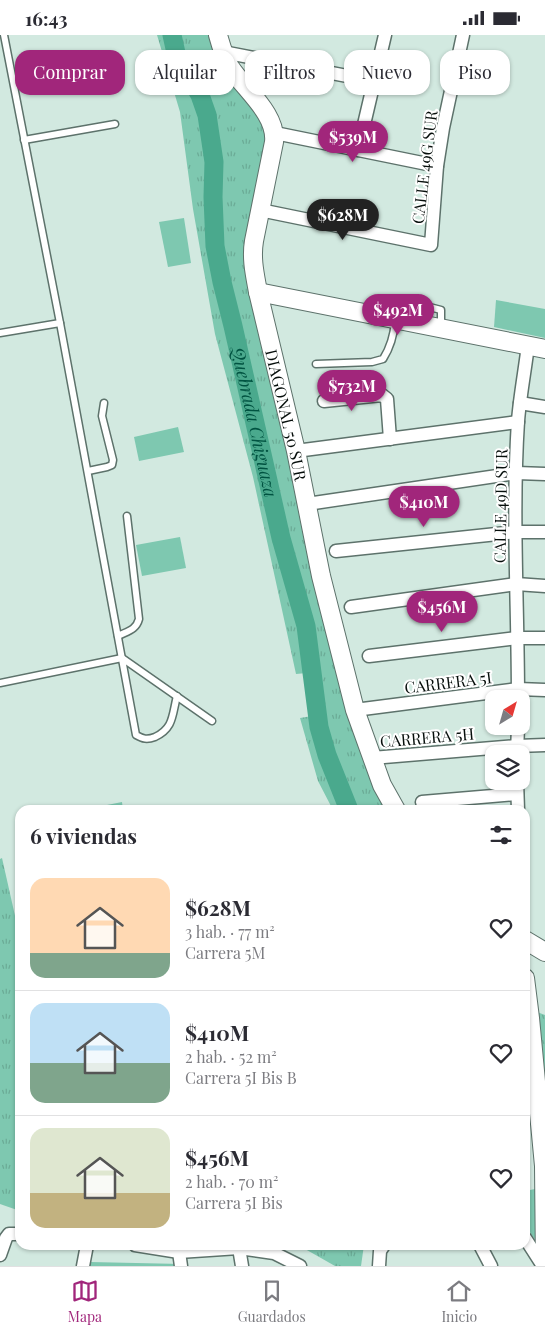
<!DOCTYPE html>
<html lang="es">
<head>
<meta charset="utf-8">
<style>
  :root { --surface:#fff; --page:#f2f2f3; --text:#2b2b33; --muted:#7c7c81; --line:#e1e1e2; --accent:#a1267b }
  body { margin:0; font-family:"Playfair Display",serif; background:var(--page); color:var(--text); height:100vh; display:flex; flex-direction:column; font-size:19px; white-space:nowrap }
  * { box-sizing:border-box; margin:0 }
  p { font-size:16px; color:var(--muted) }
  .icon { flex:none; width:28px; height:28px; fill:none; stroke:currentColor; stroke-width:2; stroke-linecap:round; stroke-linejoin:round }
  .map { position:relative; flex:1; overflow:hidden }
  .side { position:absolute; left:15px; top:770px; width:515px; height:445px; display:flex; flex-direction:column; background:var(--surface); border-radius:15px; box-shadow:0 1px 4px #0004 }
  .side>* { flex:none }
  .banner { position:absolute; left:15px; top:15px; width:515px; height:45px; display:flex; gap:10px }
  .needle { width:32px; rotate:37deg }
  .tools { position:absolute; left:485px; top:655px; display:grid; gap:10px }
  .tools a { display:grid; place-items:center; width:45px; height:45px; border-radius:10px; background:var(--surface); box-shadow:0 1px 4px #0004; font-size:25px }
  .price { position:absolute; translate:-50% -42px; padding:0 11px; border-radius:18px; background:var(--accent); color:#fff; font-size:16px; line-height:32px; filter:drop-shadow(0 1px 2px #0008) }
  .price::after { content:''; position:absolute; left:50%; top:30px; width:15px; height:11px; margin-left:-8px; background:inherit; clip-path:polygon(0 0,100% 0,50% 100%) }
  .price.selected { background:#222; color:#fff }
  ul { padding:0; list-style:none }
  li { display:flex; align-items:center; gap:15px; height:125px; padding:0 15px }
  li+li { border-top:1px solid var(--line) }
  li span { display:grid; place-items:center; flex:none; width:140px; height:100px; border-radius:15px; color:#555 }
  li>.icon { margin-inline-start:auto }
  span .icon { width:60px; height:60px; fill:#fffc; stroke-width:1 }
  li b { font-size:21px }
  h2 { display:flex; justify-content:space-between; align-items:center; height:60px; padding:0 15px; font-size:21px }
  .tag { padding:0 18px; border-radius:15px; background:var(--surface); box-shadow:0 1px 4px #0004; font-size:18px; line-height:45px }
  .tag.selected { background:var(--accent); color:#fff }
  .status { display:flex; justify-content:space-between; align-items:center; height:35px; padding:0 25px; background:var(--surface); direction:ltr }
  .status svg { height:14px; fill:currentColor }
  .tabs { display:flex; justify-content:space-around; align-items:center; height:70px; border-top:1px solid var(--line); background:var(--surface); font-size:14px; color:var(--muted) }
  .tabs a { display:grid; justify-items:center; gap:2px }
  .tabs .selected { color:var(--accent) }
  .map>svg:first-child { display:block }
  .grass { fill:url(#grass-tufts) }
  .park { fill:#7ec8b0 }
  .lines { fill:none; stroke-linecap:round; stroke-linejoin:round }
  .river { stroke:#4aa98d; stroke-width:19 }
  .lane-casing { stroke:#5d726b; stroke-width:9 }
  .street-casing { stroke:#5d726b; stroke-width:15 }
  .secondary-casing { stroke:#5d726b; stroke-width:20 }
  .lane { stroke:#fff; stroke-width:6 }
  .street { stroke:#fff; stroke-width:12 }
  .secondary { stroke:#fff; stroke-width:18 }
  .labels { text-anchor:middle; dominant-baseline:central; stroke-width:4; stroke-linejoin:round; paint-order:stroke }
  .street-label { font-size:16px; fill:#060e0b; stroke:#fff }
  .water-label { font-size:18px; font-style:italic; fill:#005341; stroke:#fff }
</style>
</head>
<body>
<div class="status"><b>16:43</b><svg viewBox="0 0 49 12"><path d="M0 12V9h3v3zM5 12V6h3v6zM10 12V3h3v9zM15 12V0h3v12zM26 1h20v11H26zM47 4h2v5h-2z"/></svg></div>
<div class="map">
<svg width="545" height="1231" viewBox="0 0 545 1231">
  <defs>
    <pattern id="grass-tufts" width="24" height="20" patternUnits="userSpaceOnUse" patternTransform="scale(1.25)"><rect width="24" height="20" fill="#7ec8b0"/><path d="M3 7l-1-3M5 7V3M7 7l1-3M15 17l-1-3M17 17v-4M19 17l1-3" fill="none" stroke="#6bab96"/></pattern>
  </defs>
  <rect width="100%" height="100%" fill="#d2e9e0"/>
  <g class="grass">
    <path d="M 157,0 L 213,0 L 262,83 L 269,101 L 251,250 L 391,775 L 333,775 L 318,746 L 300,683 L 312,681 L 307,638 L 296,639 L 253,442 L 215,299 L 193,174 L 180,77 Z"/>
    <path d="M 2,823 L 20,903 L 20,1176 L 0,1169 L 0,824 Z"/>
    <path d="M 537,977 L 545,980 L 545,1043 L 544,1043 Z"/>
    <path d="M 298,1210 L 364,1210 L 361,1231 L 335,1231 Z"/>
  </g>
  <g class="park">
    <path d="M 184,183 L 191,228 L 168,232 L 159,187 Z"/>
    <path d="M 496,265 L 545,274 L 545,303 L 494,292 Z"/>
    <path d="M 178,392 L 184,417 L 139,426 L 134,402 Z"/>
    <path d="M 180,502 L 186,533 L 142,541 L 136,510 Z"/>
    <path d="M 122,767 L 123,775 L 82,775 Z"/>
    <path d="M 535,1154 L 538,1209 L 525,1190 L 525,1156 Z"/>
    <path d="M 90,1227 L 182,1229 L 182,1231 L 89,1231 Z"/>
  </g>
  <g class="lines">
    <path class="river" id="s1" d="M 172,0 L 176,18 L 200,60 L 207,80 L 214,127 L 213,162 L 215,211 L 222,247 L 233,291 L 281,503 L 306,591 L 319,692 L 327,720 L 349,775"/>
    <defs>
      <g id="lane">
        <path d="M 4,0 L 60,288 L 136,700 C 143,704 147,705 155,702 C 174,693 172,680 177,661"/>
        <path d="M 24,105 L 115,89"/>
        <path d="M 422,270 L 441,275 L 441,292"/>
        <path d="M 0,298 L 60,288"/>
        <path d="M 316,329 L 372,327 L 383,324 C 390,313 394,299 395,286"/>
        <path d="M 88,436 L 107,432 L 112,430 L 113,425 L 102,381 L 104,368"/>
        <path d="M 118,601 C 128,596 136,595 139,584 L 127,481"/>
        <path d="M 0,648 L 122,623 L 212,686"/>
      </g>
      <g id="street">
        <path d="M 223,17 L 373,46"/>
        <path d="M 275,98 L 437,131"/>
        <path d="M 358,115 L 385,0"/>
        <path d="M 260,175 L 431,210 L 437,131 L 443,93 L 463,0"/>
        <path d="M 324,366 L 382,360 L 387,364 L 390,404"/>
        <path d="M 520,368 L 545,372"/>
        <path d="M 296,416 L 518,387"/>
        <path d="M 307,469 L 517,438 L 545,439"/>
        <path d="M 336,516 L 516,497 L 545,497"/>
        <path d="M 351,572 L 516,549 L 545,551"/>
        <path d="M 369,621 L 517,603 L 545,603"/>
        <path d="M 518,664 C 518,571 512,478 518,386 C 520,361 525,335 528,310"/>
        <path d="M 355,675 L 518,654 L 545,655"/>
        <path d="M 517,719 L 518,691"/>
        <path d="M 372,723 L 517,711 L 545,710"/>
        <path d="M 517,746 L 518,775"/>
        <path d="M 422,767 L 517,759"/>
        <path d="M 525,1203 L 543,1231"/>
        <path d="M 135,1210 L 179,1217 L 239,1213 L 274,1218 L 300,1231"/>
        <path d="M 480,1210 L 491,1231"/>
        <path d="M 239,1213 L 242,1231"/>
        <path d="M 179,1217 L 181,1231"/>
        <path d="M 0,1220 L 6,1203 L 9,1199 L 20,1199"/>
        <path d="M 83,1231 L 87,1210"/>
        <path d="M 379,1231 L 380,1216 L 384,1210"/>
      </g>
      <g id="secondary">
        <path id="s2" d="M 218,0 C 221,11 224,22 230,32 C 245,55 277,79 274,107 L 254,206 C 251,224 255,240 258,257 L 296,416 L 321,541 L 355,675 L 382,750 L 396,775"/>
        <path d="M 258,257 L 545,314"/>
        <path d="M 525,905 L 545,917"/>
        <path d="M 525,943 L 530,983 L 544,1131 L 545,1231"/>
      </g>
    </defs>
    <use href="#lane" class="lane-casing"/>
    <use href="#street" class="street-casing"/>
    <use href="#secondary" class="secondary-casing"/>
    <use href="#lane" class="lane"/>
    <use href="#street" class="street"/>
    <use href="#secondary" class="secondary"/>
  </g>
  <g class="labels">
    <g class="street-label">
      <text transform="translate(424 132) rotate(-83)">CALLE 49G SUR</text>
      <text stroke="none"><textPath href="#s2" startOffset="402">DIAGONAL 50 SUR</textPath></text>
      <text transform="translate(500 471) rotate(-89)">CALLE 49D SUR</text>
      <text transform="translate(448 647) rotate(-7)">CARRERA 5I</text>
      <text transform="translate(427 702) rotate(-5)">CARRERA 5H</text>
    </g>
    <g class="water-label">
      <text stroke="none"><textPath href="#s1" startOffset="400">Quebrada Chiguaza</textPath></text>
    </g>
  </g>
</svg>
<div class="tools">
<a><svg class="needle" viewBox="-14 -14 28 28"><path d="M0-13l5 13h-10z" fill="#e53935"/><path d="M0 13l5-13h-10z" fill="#7c7c81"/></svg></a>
<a><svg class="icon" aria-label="layers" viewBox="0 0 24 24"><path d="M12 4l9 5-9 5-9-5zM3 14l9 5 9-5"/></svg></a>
</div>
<b class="price" style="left:353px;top:128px">$539M</b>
<b class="price selected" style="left:343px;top:206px">$628M</b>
<b class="price" style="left:398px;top:301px">$492M</b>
<b class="price" style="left:352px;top:377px">$732M</b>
<b class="price" style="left:424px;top:493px">$410M</b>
<b class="price" style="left:442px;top:598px">$456M</b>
<div class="banner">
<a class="tag selected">Comprar</a>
<a class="tag">Alquilar</a>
<a class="tag">Filtros</a>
<a class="tag">Nuevo</a>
<a class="tag">Piso</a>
</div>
<section class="side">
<h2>6 viviendas<svg class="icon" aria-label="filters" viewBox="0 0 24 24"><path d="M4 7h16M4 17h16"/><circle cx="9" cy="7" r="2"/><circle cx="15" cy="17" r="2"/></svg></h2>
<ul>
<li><span style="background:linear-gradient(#ffd9b3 75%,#7fa58c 0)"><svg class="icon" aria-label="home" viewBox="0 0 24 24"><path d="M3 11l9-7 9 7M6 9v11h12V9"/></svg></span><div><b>$628M</b><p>3 hab. · 77 m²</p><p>Carrera 5M</p></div><svg class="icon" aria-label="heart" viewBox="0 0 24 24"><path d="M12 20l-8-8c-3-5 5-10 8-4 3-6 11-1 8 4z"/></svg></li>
<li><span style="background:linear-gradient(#bfe0f5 60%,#7fa58c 0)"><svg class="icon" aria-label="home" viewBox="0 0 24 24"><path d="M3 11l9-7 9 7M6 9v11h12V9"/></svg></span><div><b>$410M</b><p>2 hab. · 52 m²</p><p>Carrera 5I Bis B</p></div><svg class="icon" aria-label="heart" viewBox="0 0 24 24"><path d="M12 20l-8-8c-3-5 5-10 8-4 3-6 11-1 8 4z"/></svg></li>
<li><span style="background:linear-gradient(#dfe7d0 65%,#c2b280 0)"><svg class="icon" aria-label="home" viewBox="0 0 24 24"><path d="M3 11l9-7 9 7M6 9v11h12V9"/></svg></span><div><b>$456M</b><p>2 hab. · 70 m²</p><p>Carrera 5I Bis</p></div><svg class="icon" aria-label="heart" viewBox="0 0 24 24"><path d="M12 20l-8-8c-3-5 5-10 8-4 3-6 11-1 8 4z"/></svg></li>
</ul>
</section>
</div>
<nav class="tabs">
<a class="selected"><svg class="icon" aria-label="map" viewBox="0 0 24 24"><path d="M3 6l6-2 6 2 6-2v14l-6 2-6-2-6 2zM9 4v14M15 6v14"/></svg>Mapa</a>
<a><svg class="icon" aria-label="saved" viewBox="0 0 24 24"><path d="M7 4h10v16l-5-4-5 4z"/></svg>Guardados</a>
<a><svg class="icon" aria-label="home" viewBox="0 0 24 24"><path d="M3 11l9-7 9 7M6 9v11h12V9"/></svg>Inicio</a>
</nav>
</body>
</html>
